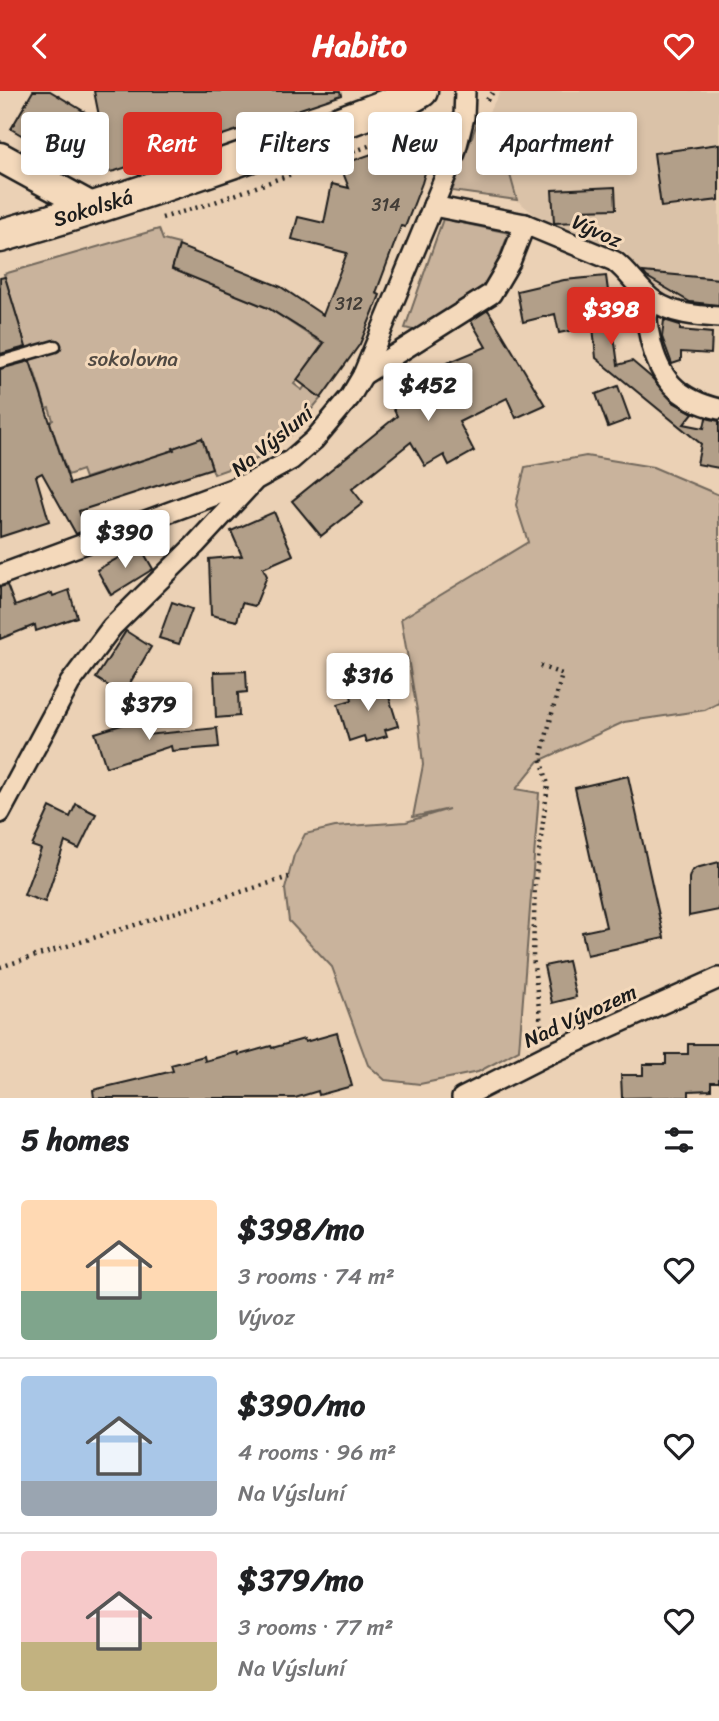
<!DOCTYPE html>
<html lang="en">
<head>
<meta charset="utf-8">
<style>
  :root { --surface:#fff; --page:#f6f6f6; --text:#202124; --muted:#757577; --line:#e0e0e0; --accent:#d93025 }
  body { margin:0; font-family:Sriracha,sans-serif; background:var(--page); color:var(--text); height:100vh; display:flex; flex-direction:column; font-size:26px; white-space:nowrap }
  * { box-sizing:border-box; margin:0 }
  p { font-size:23px; color:var(--muted) }
  .icon { flex:none; width:38px; height:38px; fill:none; stroke:currentColor; stroke-width:2; stroke-linecap:round; stroke-linejoin:round }
  .map { position:relative; height:1007px; overflow:hidden }
  .details { display:flex; flex-direction:column; background:var(--surface); flex:1 }
  .details>* { flex:none }
  .banner { position:absolute; left:21px; top:21px; width:677px; height:63px; display:flex; gap:14px }
  .price { position:absolute; translate:-50% -60px; padding:0 16px; border-radius:7px; background:#fff; color:#222; font-size:23px; line-height:46px; filter:drop-shadow(0 2px 4px #0008) }
  .price::after { content:''; position:absolute; left:50%; top:42px; width:21px; height:16px; margin-left:-10px; background:inherit; clip-path:polygon(0 0,100% 0,50% 100%) }
  .price.on { background:var(--accent); color:#fff }
  ul { padding:0; list-style:none }
  li { display:flex; align-items:center; gap:21px; height:175px; padding:0 21px }
  li+li { border-top:2px solid var(--line) }
  li span { display:grid; place-items:center; flex:none; width:196px; height:140px; border-radius:7px; color:#555 }
  li>.icon { margin-inline-start:auto }
  span .icon { width:84px; height:84px; fill:#fffc; stroke-width:1 }
  li b { font-size:30px }
  h2 { display:flex; justify-content:space-between; align-items:center; height:84px; padding:0 21px; font-size:30px }
  .chip { padding:0 24px; border-radius:7px; background:var(--surface); box-shadow:0 4px 10px #0003; font-size:24px; line-height:63px }
  .chip.on { background:var(--accent); color:#fff }
  header { display:flex; justify-content:space-between; align-items:center; height:91px; padding:0 21px; background:var(--accent); color:#fff; font-size:32px; font-weight:700 }
  .map>svg:first-child { display:block }
  .built { fill:#dac2a8 }
  .green { fill:#c9b39c; stroke:#72685c; stroke-width:2 }
  .building { fill:#b29f89; stroke:#1c1c1c; stroke-width:2 }
  .lines { fill:none; stroke-linecap:round; stroke-linejoin:round }
  .lane-casing { stroke:#1c1c1c; stroke-width:15 }
  .street-casing { stroke:#1c1c1c; stroke-width:24 }
  .secondary-casing { stroke:#1c1c1c; stroke-width:33 }
  .primary-casing { stroke:#1c1c1c; stroke-width:37 }
  .path { stroke:#1c1c1c; stroke-width:4.5; stroke-dasharray:2 5; stroke-linecap:butt }
  .lane { stroke:#f4d9bb; stroke-width:10 }
  .street { stroke:#f4d9bb; stroke-width:19 }
  .secondary { stroke:#f4d9bb; stroke-width:28 }
  .primary { stroke:#f4d9bb; stroke-width:32 }
  .labels { text-anchor:middle; dominant-baseline:central; stroke-width:6; stroke-linejoin:round; paint-order:stroke }
  .number-label { font-size:18px; fill:#423d37 }
  .street-label { font-size:21px; fill:#1c1c1c; stroke:#f4d9bb }
  .park-label { font-size:21px; fill:#504942; stroke:#f4d9bb }
</style>
</head>
<body>
<header><svg class="icon" aria-label="back" viewBox="0 0 24 24"><path d="M15 5l-7 7 7 7"/></svg>Habito<svg class="icon" aria-label="heart" viewBox="0 0 24 24"><path d="M12 20l-8-8c-3-5 5-10 8-4 3-6 11-1 8 4z"/></svg></header>
<div class="map">
<svg width="719" height="1007" viewBox="0 0 719 1007">
  <rect width="100%" height="100%" fill="#ebd1b5"/>
  <filter id="ink" filterUnits="userSpaceOnUse"><feTurbulence type="fractalNoise" baseFrequency=".0143" numOctaves="2"/><feDisplacementMap in="SourceGraphic" scale="14" xChannelSelector="R" yChannelSelector="G"/><feConvolveMatrix kernelMatrix="1 2 1 2 8 2 1 2 1" color-interpolation-filters="sRGB"/></filter>
  <g filter="url(#ink)">
    <path class="built" d="M 501,0 L 719,0 L 719,217 L 675,213 L 641,182 L 625,161 L 546,133 L 517,109 L 502,55 L 492,30 L 484,29 Z"/>
    <g class="green">
      <path d="M 484,29 L 492,30 L 502,55 L 517,109 L 452,100 L 477,32 Z"/>
      <path d="M 443,128 L 509,142 L 488,194 L 417,240 L 405,237 Z"/>
      <path d="M 159,138 L 163,149 L 179,153 L 172,178 L 268,217 L 323,253 L 294,293 L 302,299 L 305,295 L 321,307 L 290,345 L 259,367 L 214,383 L 202,347 L 174,357 L 174,359 L 85,387 L 82,379 L 68,384 L 50,331 L 53,329 L 49,317 L 46,318 L 34,279 L 0,290 L 0,256 L 24,249 L 4,183 Z"/>
      <path d="M 586,365 L 653,376 L 719,404 L 719,612 L 705,619 L 624,631 L 539,670 L 516,698 L 539,702 L 519,959 L 478,981 L 420,993 L 385,989 L 368,974 L 332,876 L 289,830 L 285,798 L 294,764 L 305,743 L 335,736 L 406,731 L 449,718 L 413,726 L 423,674 L 418,625 L 401,528 L 528,451 L 516,414 L 525,376 Z"/>
    </g>
    <g class="building">
      <path d="M 33,0 L 50,0 L 100,30 L 94,0 L 341,0 L 342,4 L 115,80 L 90,84 L 11,38 Z"/>
      <path d="M 403,52 L 418,55 L 424,60 L 429,68 L 422,92 L 405,136 L 401,135 L 376,202 L 380,204 L 360,253 L 321,307 L 297,289 L 324,252 L 268,217 L 172,178 L 179,155 L 281,196 L 323,224 L 347,162 L 292,148 L 298,126 L 324,132 L 332,93 L 349,97 L 340,74 Z"/>
      <path d="M 719,53 L 719,109 L 661,116 L 654,62 Z"/>
      <path d="M 615,96 L 616,118 L 579,119 L 579,131 L 554,132 L 552,99 Z"/>
      <path d="M 643,181 L 719,188 L 719,214 L 690,211 L 647,186 Z"/>
      <path d="M 606,185 L 618,274 L 632,270 L 652,287 L 673,311 L 693,322 L 684,333 L 704,337 L 706,327 L 719,330 L 719,377 L 697,373 L 701,353 L 596,267 L 593,235 L 559,242 L 555,223 L 523,231 L 517,200 L 564,189 Z"/>
      <path d="M 5,186 L 26,256 L 0,263 L 0,187 Z"/>
      <path d="M 488,219 L 545,314 L 516,327 L 507,307 L 459,331 L 474,360 L 449,374 L 444,364 L 425,375 L 411,351 L 352,398 L 363,412 L 321,445 L 292,410 L 397,325 L 393,317 L 411,307 L 408,300 L 442,280 L 440,275 L 486,256 L 471,230 Z"/>
      <path d="M 664,229 L 680,234 L 680,239 L 712,242 L 711,263 L 681,261 L 681,270 L 672,273 L 662,246 Z"/>
      <path d="M 30,270 L 70,393 L 174,359 L 173,357 L 202,347 L 212,377 L 79,420 L 85,439 L 76,443 L 42,382 L 36,385 L 49,430 L 0,446 L 0,278 Z"/>
      <path d="M 618,295 L 630,328 L 608,336 L 596,303 Z"/>
      <path d="M 274,421 L 293,464 L 263,477 L 267,485 L 255,515 L 242,512 L 237,530 L 211,524 L 209,468 L 242,465 L 231,440 Z"/>
      <path d="M 141,457 L 153,478 L 111,504 L 97,479 L 134,458 L 136,460 Z"/>
      <path d="M 7,494 L 15,515 L 52,502 L 53,505 L 69,499 L 77,526 L 36,540 L 35,534 L 0,548 L 0,496 Z"/>
      <path d="M 172,511 L 192,518 L 179,553 L 159,547 Z"/>
      <path d="M 126,540 L 151,556 L 123,604 L 96,587 Z"/>
      <path d="M 246,580 L 247,601 L 238,602 L 239,625 L 216,627 L 214,581 Z"/>
      <path d="M 384,590 L 398,635 L 385,639 L 387,645 L 366,651 L 364,645 L 349,650 L 338,613 L 352,609 L 350,600 Z"/>
      <path d="M 141,628 L 146,644 L 217,637 L 219,656 L 172,660 L 171,655 L 106,676 L 95,642 Z"/>
      <path d="M 628,685 L 664,847 L 587,864 L 582,841 L 606,836 L 575,697 Z"/>
      <path d="M 76,713 L 96,723 L 79,758 L 65,751 L 45,811 L 24,804 L 41,758 L 32,755 L 50,716 L 70,726 Z"/>
      <path d="M 719,771 L 719,819 L 689,825 L 689,787 L 691,781 L 696,777 Z"/>
      <path d="M 568,870 L 576,906 L 552,912 L 544,875 Z"/>
      <path d="M 337,942 L 352,995 L 319,1004 L 318,1000 L 295,1007 L 94,1007 L 93,999 L 173,980 L 171,974 L 204,965 L 205,970 L 238,961 L 239,964 L 271,955 L 272,957 L 304,948 L 305,951 Z"/>
      <path d="M 688,953 L 719,953 L 719,991 L 711,991 L 711,999 L 689,1000 L 689,1006 L 622,1007 L 621,984 L 643,984 L 643,973 L 666,973 L 666,963 L 688,963 Z"/>
    </g>
    <g class="lines">
      <defs>
        <path id="lane" d="M 0,271 L 55,255"/>
        <g id="street">
          <path d="M 433,115 L 525,133 L 614,170 C 629,181 639,199 654,210 C 672,223 697,225 719,226"/>
          <path d="M 654,210 C 644,222 647,232 650,247 C 659,288 677,308 719,318"/>
          <path d="M 363,284 L 491,203 L 510,171 L 525,133"/>
          <path d="M 0,484 L 251,391"/>
          <path d="M 0,722 L 70,592 L 112,536 L 195,454 L 255,389 L 291,369 L 314,349 L 350,306 L 363,284 L 455,62 L 464,26 L 465,0"/>
          <path d="M 462,1007 L 545,965 L 719,887"/>
        </g>
        <path id="secondary" d="M 0,66 L 95,118"/>
        <path id="primary" d="M 0,145 C 140,105 274,57 410,6 L 421,0"/>
      </defs>
      <use href="#lane" class="lane-casing"/>
      <use href="#street" class="street-casing"/>
      <use href="#secondary" class="secondary-casing"/>
      <use href="#primary" class="primary-casing"/>
      <g class="path">
        <path d="M 487,9 L 494,0"/>
        <path d="M 162,127 L 212,112 L 432,32 L 441,35"/>
        <path d="M 540,575 L 562,583 L 541,666 L 548,694 L 535,791 L 533,866 L 542,943"/>
        <path d="M 0,876 L 289,786"/>
      </g>
      <use href="#lane" class="lane"/>
      <use href="#street" class="street"/>
      <use href="#secondary" class="secondary"/>
      <use href="#primary" class="primary"/>
    </g>
  </g>
  <g class="labels">
    <g class="number-label">
      <text x="386" y="114">314</text>
      <text x="349" y="213">312</text>
    </g>
    <g class="street-label">
      <text transform="translate(93 117) rotate(-17)">Sokolská</text>
      <text transform="translate(597 140) rotate(24)">Vývoz</text>
      <text transform="translate(272 350) rotate(-39)">Na Výsluní</text>
      <text transform="translate(580 925) rotate(-25)">Nad Vývozem</text>
    </g>
    <g class="park-label">
      <text x="133" y="268">sokolovna</text>
    </g>
  </g>
</svg>
<b class="price on" style="left:611px;top:256px">$398</b>
<b class="price" style="left:428px;top:332px">$452</b>
<b class="price" style="left:125px;top:479px">$390</b>
<b class="price" style="left:368px;top:622px">$316</b>
<b class="price" style="left:149px;top:651px">$379</b>
<div class="banner">
<a class="chip">Buy</a>
<a class="chip on">Rent</a>
<a class="chip">Filters</a>
<a class="chip">New</a>
<a class="chip">Apartment</a>
</div>
</div>
<section class="details">
<h2>5 homes<svg class="icon" aria-label="filters" viewBox="0 0 24 24"><path d="M4 7h16M4 17h16"/><circle cx="9" cy="7" r="2"/><circle cx="15" cy="17" r="2"/></svg></h2>
<ul>
<li><span style="background:linear-gradient(#ffd9b3 65%,#7fa58c 0)"><svg class="icon" aria-label="home" viewBox="0 0 24 24"><path d="M3 11l9-7 9 7M6 9v11h12V9"/></svg></span><div><b>$398/mo</b><p>3 rooms · 74 m²</p><p>Vývoz</p></div><svg class="icon" aria-label="heart" viewBox="0 0 24 24"><path d="M12 20l-8-8c-3-5 5-10 8-4 3-6 11-1 8 4z"/></svg></li>
<li><span style="background:linear-gradient(#a9c7e8 75%,#9aa5b1 0)"><svg class="icon" aria-label="home" viewBox="0 0 24 24"><path d="M3 11l9-7 9 7M6 9v11h12V9"/></svg></span><div><b>$390/mo</b><p>4 rooms · 96 m²</p><p>Na Výsluní</p></div><svg class="icon" aria-label="heart" viewBox="0 0 24 24"><path d="M12 20l-8-8c-3-5 5-10 8-4 3-6 11-1 8 4z"/></svg></li>
<li><span style="background:linear-gradient(#f6c9c9 65%,#c2b280 0)"><svg class="icon" aria-label="home" viewBox="0 0 24 24"><path d="M3 11l9-7 9 7M6 9v11h12V9"/></svg></span><div><b>$379/mo</b><p>3 rooms · 77 m²</p><p>Na Výsluní</p></div><svg class="icon" aria-label="heart" viewBox="0 0 24 24"><path d="M12 20l-8-8c-3-5 5-10 8-4 3-6 11-1 8 4z"/></svg></li>
</ul>
</section>
</body>
</html>
